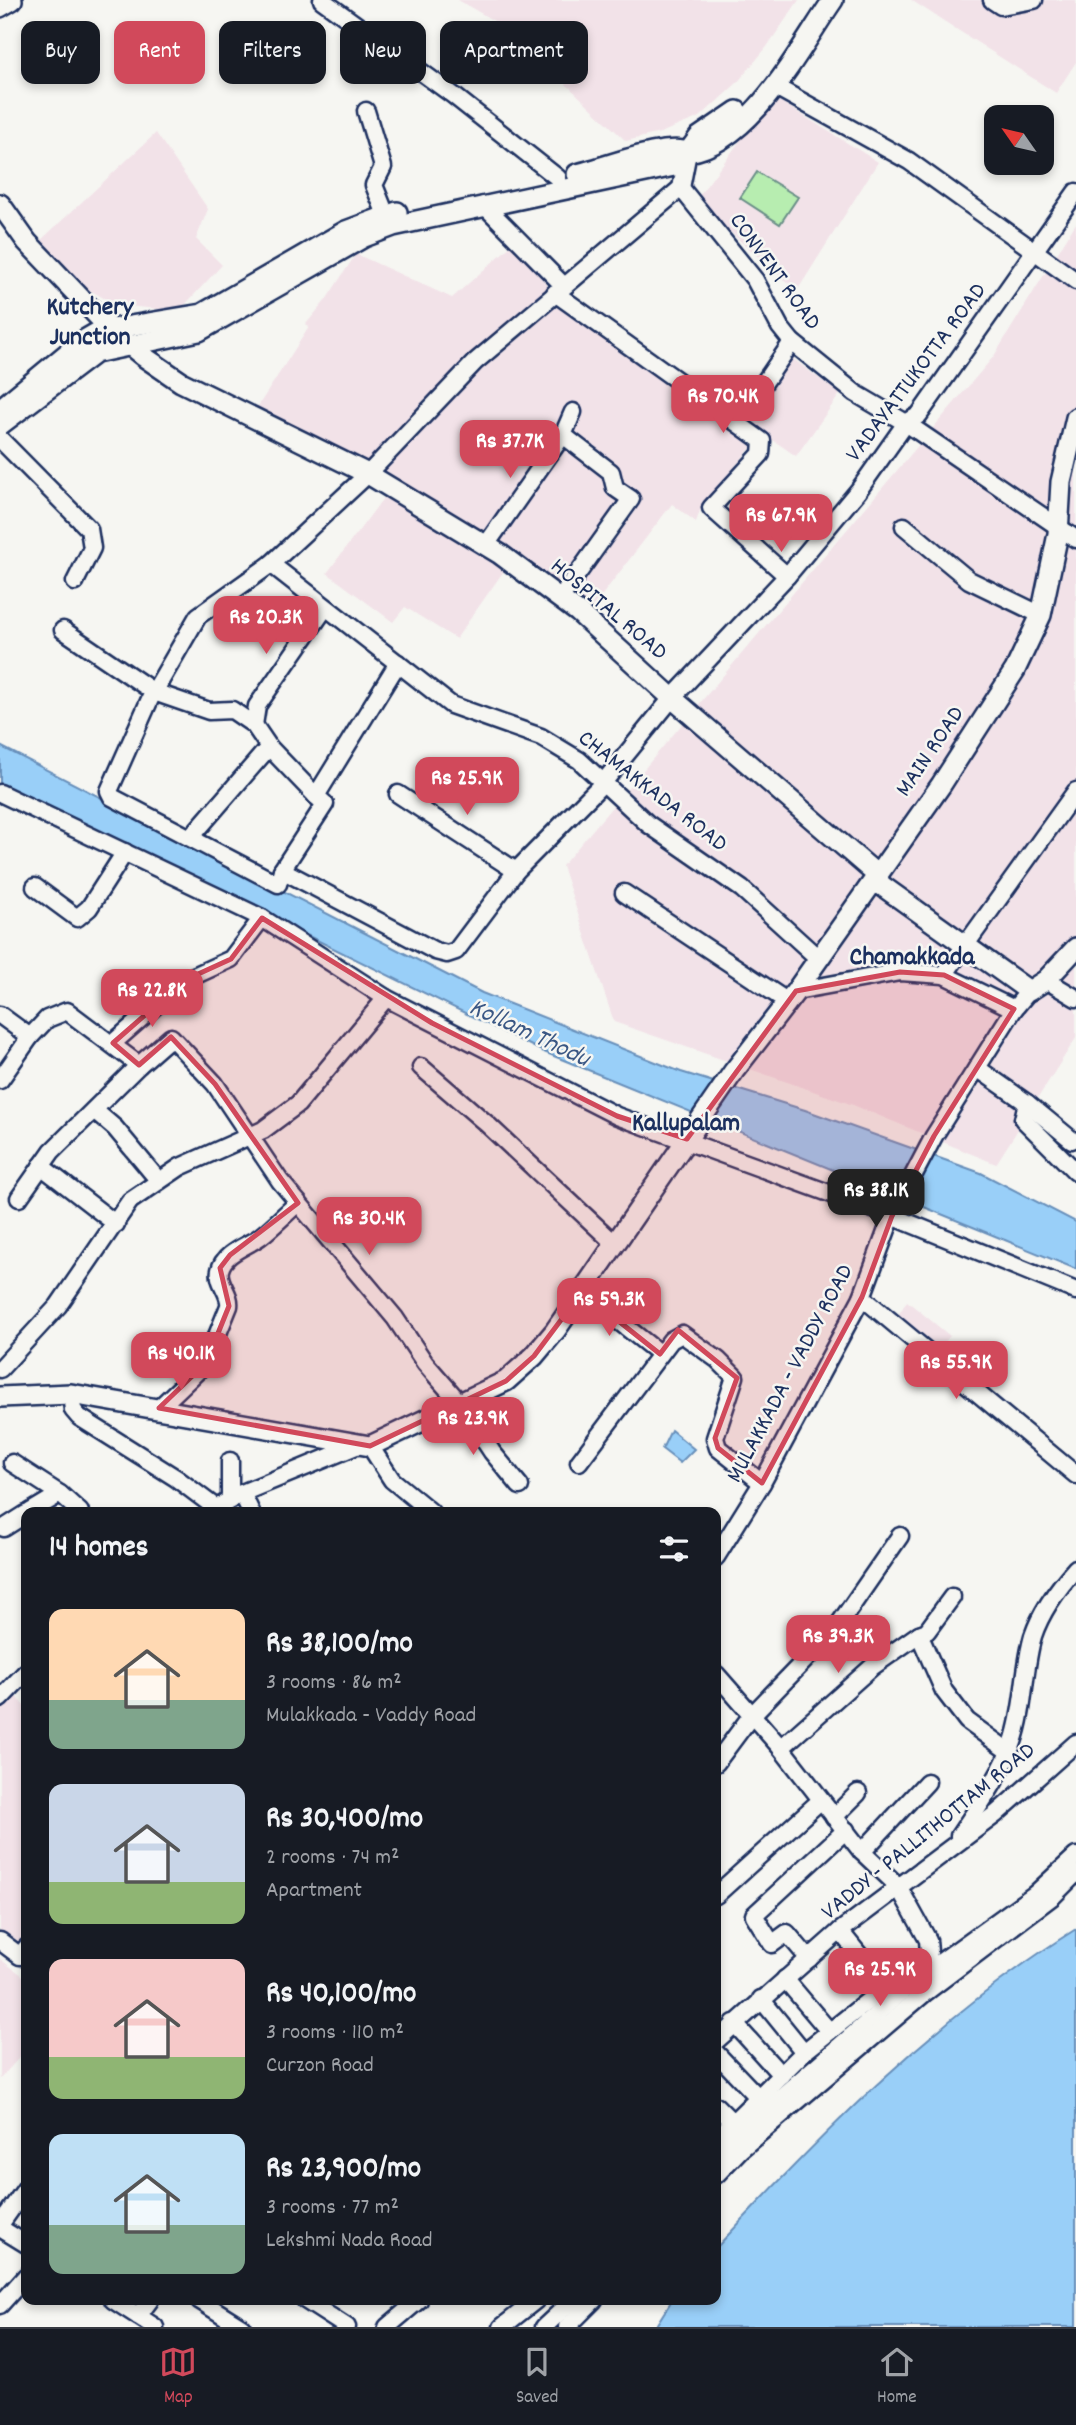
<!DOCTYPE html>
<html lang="en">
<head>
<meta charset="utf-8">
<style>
  :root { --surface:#171b24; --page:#20242c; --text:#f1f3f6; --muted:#9ea1a6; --line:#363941; --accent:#d1495b }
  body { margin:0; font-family:Dekko,sans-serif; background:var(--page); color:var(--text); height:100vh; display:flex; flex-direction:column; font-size:26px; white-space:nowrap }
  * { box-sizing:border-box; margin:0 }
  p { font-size:23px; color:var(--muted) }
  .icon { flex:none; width:38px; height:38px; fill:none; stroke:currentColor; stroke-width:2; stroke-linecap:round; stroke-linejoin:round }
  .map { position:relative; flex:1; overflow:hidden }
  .side { position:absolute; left:21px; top:1507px; width:700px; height:798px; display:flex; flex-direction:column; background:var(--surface); border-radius:14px; box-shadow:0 4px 10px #0003 }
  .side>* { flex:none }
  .guide { position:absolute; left:21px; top:21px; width:700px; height:63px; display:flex; gap:14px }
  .needle { width:46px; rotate:304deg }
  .tools { position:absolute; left:984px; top:105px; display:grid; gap:14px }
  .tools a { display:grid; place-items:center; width:70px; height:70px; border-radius:14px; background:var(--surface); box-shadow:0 4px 10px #0003; font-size:35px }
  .price { position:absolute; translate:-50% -60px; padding:0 16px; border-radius:14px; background:var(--accent); color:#fff; font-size:23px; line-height:46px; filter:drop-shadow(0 2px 4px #0008) }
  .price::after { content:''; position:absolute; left:50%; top:42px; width:21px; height:16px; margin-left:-10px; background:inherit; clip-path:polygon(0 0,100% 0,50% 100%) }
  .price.active { background:#222; color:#fff }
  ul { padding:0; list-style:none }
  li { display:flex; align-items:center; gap:21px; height:175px; padding:0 28px }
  li span { display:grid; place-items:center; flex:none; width:196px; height:140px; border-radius:14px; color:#555 }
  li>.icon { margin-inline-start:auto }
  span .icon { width:84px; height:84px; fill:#fffc; stroke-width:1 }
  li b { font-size:30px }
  h2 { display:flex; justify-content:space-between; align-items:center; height:84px; padding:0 28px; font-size:30px }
  .chip { padding:0 24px; border-radius:14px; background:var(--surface); box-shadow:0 4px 10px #0003; font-size:24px; line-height:63px }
  .chip.active { background:var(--accent); color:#fff }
  .tab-bar { display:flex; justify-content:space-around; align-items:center; height:98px; border-top:2px solid var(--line); background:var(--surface); font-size:19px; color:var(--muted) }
  .tab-bar a { display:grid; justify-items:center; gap:4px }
  .tab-bar .active { color:var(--accent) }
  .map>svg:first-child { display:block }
  .built { fill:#f2e2e8 }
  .green { fill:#b7edb0; stroke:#698e87; stroke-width:2 }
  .water { fill:#99cff8; stroke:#678fba; stroke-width:2 }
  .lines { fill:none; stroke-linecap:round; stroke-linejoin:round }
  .minor-casing { stroke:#1b2f5e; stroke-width:21 }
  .major-casing { stroke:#1b2f5e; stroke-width:24 }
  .minor { stroke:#f6f6f2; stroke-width:16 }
  .major { stroke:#f6f6f2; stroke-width:19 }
  .marked { fill:#d1495b; fill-opacity:0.2; stroke:#d1495b; stroke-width:5; stroke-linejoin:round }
  .labels { text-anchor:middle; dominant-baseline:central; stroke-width:5; stroke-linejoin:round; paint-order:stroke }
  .street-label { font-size:24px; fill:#1b2f5e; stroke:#f6f6f2 }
  .neighbourhood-label { font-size:26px; font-weight:bold; fill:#1b2f5e; stroke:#f6f6f2 }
  .water-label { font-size:26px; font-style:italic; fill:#3a5784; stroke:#f6f6f2 }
</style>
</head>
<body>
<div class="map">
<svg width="1076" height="2327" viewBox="0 0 1076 2327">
  <rect width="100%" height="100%" fill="#f6f6f2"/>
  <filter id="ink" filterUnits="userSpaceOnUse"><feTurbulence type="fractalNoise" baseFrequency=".0143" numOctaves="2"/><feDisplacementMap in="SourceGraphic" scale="14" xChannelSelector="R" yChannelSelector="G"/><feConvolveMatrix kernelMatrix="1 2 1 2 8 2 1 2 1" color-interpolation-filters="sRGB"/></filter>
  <g filter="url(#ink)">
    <g class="built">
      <path d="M 458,0 L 799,0 L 766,48 L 737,83 L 700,117 L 660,133 L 626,141 L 508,29 Z"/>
      <path d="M 911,0 L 1076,0 L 1076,62 L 1056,93 Z"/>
      <path d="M 773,97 L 878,162 L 797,291 L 695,201 Z"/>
      <path d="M 156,133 L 208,209 L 196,239 L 222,265 L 179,311 L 116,305 L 86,288 L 41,240 Z"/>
      <path d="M 1076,223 L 1076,1038 L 996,1164 L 853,1105 L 614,1022 L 562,866 L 994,356 Z"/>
      <path d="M 513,244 L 558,298 L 755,443 L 702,505 L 696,522 L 672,504 L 589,612 L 508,565 L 456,639 L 405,607 L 393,622 L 327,573 L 387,493 L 253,414 L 309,327 L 306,324 L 326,300 L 356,254 L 452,298 Z"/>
      <path d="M 792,358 L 840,394 L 796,456 L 744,420 Z"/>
      <path d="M 907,1301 L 950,1336 L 935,1353 L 895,1320 Z"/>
      <path d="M 14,1694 L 26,1708 L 26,1938 L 17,1952 L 0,1940 L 0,1708 Z"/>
      <path d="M 0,1959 L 26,1978 L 26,2050 L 0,2079 Z"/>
    </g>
    <path class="green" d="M 757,172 L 798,197 L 780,224 L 740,198 Z"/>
    <g class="water">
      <path d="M 0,746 L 482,993 L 681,1072 L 805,1110 L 981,1173 L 1076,1222 L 1076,1269 L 544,1052 L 0,784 Z"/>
      <path d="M 671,1430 L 694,1449 L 680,1463 L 662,1449 Z"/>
      <path d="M 1076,1929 L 1076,2327 L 655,2327 L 672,2300 L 716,2300 L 716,2248 C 825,2130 939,2015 1076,1929 Z"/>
    </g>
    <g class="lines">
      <defs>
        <g id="minor">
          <path d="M 322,0 L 453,95 L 558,178"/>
          <path d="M 992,0 L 1001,6 L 1034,0"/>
          <path d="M 774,86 L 909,161 L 1076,281"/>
          <path d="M 366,111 L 383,167 L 374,185 L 386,215"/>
          <path d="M 688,152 L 681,188 L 475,362 L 368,474 L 271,564 L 198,616 L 150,699 L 109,791 L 112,797 L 278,884 L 282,870 L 435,951 L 447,954 L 456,951 L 516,871 L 602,784 L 672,698 L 787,576 L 858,491 L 906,423 L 919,415 L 1076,192"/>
          <path d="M 681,188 L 755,280 L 780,327 L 792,342 L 855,393 L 906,423 L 1076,539"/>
          <path d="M 484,205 L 564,286"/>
          <path d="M 555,293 L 762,441 L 761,454 L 711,508 L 787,576"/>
          <path d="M 737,422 L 792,342"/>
          <path d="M 0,439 L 89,529 L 92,548 L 75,582"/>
          <path d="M 904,526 L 969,580 L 1041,615"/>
          <path d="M 486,545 L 563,435"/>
          <path d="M 271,564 L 451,705 L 541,737 L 579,760 L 648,824 L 742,889 L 819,959"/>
          <path d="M 561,597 L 631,499 L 615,488 L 611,472 L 563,435 L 573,412"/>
          <path d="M 63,630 L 154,692 L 209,711 L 232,710 L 254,725 L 269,747 L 316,796"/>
          <path d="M 254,725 L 257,706 L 325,608"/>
          <path d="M 0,793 L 262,918 L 386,998 L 617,1116 L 892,1216 L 1076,1291"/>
          <path d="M 398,794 L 516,871"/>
          <path d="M 191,837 L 269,747"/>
          <path d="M 282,870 L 325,804 L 316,796 L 398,663"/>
          <path d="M 35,887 L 77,918 L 89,908 L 125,852"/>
          <path d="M 624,893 L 788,1002"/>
          <path d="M 944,975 L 1076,791"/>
          <path d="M 1046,980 L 1076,998"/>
          <path d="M 796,991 L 900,972 L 944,975 L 1014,1009"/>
          <path d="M 0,1015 L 30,1037 L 0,1080"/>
          <path d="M 30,1037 L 47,1019 L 67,1011 L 139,1065 L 171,1037 L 215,1084 L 280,1181 L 395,1318 L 425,1363 L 459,1402 L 492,1452 L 520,1486"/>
          <path d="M 113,1043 L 185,980 L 231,959 L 262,918"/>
          <path d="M 421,1067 L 487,1124 L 615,1244"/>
          <path d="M 977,1068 L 1027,1103 L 1023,1119 L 1076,1172"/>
          <path d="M 1027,1103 L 1072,1140"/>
          <path d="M 94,1110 L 115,1128 L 159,1181"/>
          <path d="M 41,1166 L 116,1224"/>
          <path d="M 19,1198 L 52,1151 L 139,1065"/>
          <path d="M 582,1292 L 660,1354"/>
          <path d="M 862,1297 L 1076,1475"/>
          <path d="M 0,1369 L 58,1306 L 130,1201 L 180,1167 L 263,1130 L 298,1104 L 386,998"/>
          <path d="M 71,1394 L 73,1410 L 79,1417 L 176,1478 L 216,1508"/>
          <path d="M 159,1408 L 206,1363 L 229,1306 C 231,1293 217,1283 220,1270 C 224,1252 248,1246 261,1236 C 274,1226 286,1213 298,1203"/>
          <path d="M 370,1446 L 392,1480 L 431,1512"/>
          <path d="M 230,1461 L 230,1498"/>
          <path d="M 579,1462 L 671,1340 L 682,1334 L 718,1360 L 735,1377 L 715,1438 L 718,1448 L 762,1483"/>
          <path d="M 12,1463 L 60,1494 L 30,1512"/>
          <path d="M 242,1493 L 251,1512"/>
          <path d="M 60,1494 L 80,1512"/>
          <path d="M 210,1512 L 242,1493 L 356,1446"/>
          <path d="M 4,1528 L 26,1514"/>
          <path d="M 716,1557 L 762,1483 L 862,1297 L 892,1216 L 934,1136 L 1014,1009 L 1029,991"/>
          <path d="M 952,1597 L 927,1631 L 919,1634 L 944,1691 L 967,1721 L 1008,1751"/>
          <path d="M 716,1674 L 781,1748 L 862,1852 L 898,1886 L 928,1940 L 929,1952 L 917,1979"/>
          <path d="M 0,1699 L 26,1672"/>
          <path d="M 781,1748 L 872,1667 L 919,1634"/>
          <path d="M 716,1763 L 751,1716 L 837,1627 L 900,1536"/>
          <path d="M 834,1817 L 858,1793"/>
          <path d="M 959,1836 C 978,1807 1001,1776 1013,1742 C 1025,1708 1023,1671 1033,1636 C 1041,1612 1059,1587 1076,1568"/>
          <path d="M 862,1852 L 927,1782"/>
          <path d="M 716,1895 L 820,1801"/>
          <path d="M 840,1931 L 885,1987"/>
          <path d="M 0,1941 L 20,1956 L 26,1948"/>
          <path d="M 809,1959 L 787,1933 L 772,1944 L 754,1915 L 846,1830"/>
          <path d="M 785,1979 L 829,2031"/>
          <path d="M 761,1999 L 804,2052"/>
          <path d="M 734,2023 L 781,2075"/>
          <path d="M 716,2041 L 840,1931 L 996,1814 L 1076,1743"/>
          <path d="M 716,2053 L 758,2097"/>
          <path d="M 716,2106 L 732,2122"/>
          <path d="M 718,2137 L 804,2052 L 927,1954"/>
          <path d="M 716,2153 L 917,1979 L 1035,1894 L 1076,1856"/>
          <path d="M 716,2175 L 740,2150 L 926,1992 L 1053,1896 L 1076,1873"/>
          <path d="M 0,2225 L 26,2188"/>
          <path d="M 0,2228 L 26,2244"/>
          <path d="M 113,2300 L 155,2327"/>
          <path d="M 199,2300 L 242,2327"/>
          <path d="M 305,2300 L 347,2327"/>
          <path d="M 0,2305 L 26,2276"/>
          <path d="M 138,2316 L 150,2300"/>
          <path d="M 387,2327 L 419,2300"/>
          <path d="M 502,2327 L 536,2300"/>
          <path d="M 544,2327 L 573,2300"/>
          <path d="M 567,2327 L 594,2300"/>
        </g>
        <g id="major">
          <path d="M 0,7 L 12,0"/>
          <path d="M 577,174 C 604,168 665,143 688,152 L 699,137 L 737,111"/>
          <path d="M 0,204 L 27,242 L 110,329 L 143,356 L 181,382 L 368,474 L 500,554 L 578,612 L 672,698 L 876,874 L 881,885 L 1029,991 L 1046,980 L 1076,948"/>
          <path d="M 0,409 L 81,342 L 100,331 L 202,314 L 346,231 L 397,212"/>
          <path d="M 0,425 L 95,353 L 199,331 L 364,237 L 393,226 L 674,166 L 683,161 L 688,152 C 751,143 799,49 833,0"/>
          <path d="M 0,1397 L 71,1394 L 370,1446 L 506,1381 L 534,1356 L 555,1331 L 734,1071 L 796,991 L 941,785 L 1015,670 L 1041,615 L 1058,534 L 1061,482 L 1076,418"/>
        </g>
      </defs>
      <use href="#minor" class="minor-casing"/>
      <use href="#major" class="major-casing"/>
      <use href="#minor" class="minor"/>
      <use href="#major" class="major"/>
    </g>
  </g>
  <path class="marked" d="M 262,918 L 432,1023 L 617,1116 L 687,1139 L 796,991 L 900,972 L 944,975 L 1014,1009 L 934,1136 L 892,1216 L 862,1297 L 762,1483 L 718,1448 L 715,1438 L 737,1378 L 678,1330 L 660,1354 L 582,1292 L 534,1356 L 506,1381 L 370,1446 L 159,1408 L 206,1363 L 229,1306 L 220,1268 L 230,1255 L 298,1203 L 215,1084 L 171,1037 L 139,1065 L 113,1043 L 185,980 L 231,959 Z"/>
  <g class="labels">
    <g class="street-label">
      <text transform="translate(774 272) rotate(54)">CONVENT ROAD</text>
      <text transform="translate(917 373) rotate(-53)">VADAYATTUKOTTA ROAD</text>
      <text transform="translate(608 610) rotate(40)">HOSPITAL ROAD</text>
      <text transform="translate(931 752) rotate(-56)">MAIN ROAD</text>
      <text transform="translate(652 792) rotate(38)">CHAMAKKADA ROAD</text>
      <text transform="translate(791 1374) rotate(-62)">MULAKKADA - VADDY ROAD</text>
      <text transform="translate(929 1832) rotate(-39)">VADDY - PALLITHOTTAM ROAD</text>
    </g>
    <g class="neighbourhood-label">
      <text x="90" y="308">Kutchery<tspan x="90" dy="30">Junction</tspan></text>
      <text x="912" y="958">Chamakkada</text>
      <text x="686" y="1124">Kallupalam</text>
    </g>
    <g class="water-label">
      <text transform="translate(529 1034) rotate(25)">Kollam Thodu</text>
    </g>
  </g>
</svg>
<div class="tools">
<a><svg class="needle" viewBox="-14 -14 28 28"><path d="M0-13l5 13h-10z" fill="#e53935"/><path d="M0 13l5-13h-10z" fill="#9ea1a6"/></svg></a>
</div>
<b class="price" style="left:723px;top:435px">Rs 70.4K</b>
<b class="price" style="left:510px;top:480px">Rs 37.7K</b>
<b class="price" style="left:781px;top:554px">Rs 67.9K</b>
<b class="price" style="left:266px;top:656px">Rs 20.3K</b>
<b class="price" style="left:467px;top:817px">Rs 25.9K</b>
<b class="price" style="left:152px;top:1029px">Rs 22.8K</b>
<b class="price active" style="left:876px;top:1229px">Rs 38.1K</b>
<b class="price" style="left:369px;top:1257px">Rs 30.4K</b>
<b class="price" style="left:609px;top:1338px">Rs 59.3K</b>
<b class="price" style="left:181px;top:1392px">Rs 40.1K</b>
<b class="price" style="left:956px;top:1401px">Rs 55.9K</b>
<b class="price" style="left:473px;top:1457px">Rs 23.9K</b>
<b class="price" style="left:838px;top:1675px">Rs 39.3K</b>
<b class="price" style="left:880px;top:2008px">Rs 25.9K</b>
<div class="guide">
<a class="chip">Buy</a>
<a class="chip active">Rent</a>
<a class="chip">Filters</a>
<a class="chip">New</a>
<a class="chip">Apartment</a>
</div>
<section class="side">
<h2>14 homes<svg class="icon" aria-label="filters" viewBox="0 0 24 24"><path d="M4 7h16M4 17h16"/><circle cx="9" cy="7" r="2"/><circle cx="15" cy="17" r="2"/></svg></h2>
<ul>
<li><span style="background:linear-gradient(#ffd9b3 65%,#7fa58c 0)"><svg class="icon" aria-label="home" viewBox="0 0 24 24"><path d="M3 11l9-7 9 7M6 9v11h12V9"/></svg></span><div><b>Rs 38,100/mo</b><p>3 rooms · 86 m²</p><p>Mulakkada - Vaddy Road</p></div></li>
<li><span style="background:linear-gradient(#c9d6e8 70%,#8fb573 0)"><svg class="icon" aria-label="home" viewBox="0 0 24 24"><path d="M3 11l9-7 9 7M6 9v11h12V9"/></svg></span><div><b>Rs 30,400/mo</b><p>2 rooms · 74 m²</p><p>Apartment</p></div></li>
<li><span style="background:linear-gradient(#f6c9c9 70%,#8fb573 0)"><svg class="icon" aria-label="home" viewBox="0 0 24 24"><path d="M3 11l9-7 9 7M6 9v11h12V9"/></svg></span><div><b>Rs 40,100/mo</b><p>3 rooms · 110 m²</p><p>Curzon Road</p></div></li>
<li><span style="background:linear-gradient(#bfe0f5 65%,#7fa58c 0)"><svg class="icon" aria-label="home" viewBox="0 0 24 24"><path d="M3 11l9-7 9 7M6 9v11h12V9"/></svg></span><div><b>Rs 23,900/mo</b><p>3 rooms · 77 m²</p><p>Lekshmi Nada Road</p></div></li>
</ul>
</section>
</div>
<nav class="tab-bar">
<a class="active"><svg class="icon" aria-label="map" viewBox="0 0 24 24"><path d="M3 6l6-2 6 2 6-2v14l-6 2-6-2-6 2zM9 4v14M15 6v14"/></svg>Map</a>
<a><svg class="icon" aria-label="saved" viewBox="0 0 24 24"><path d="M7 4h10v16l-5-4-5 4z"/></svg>Saved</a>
<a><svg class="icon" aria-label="home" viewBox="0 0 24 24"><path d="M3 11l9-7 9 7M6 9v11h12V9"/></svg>Home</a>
</nav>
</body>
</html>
